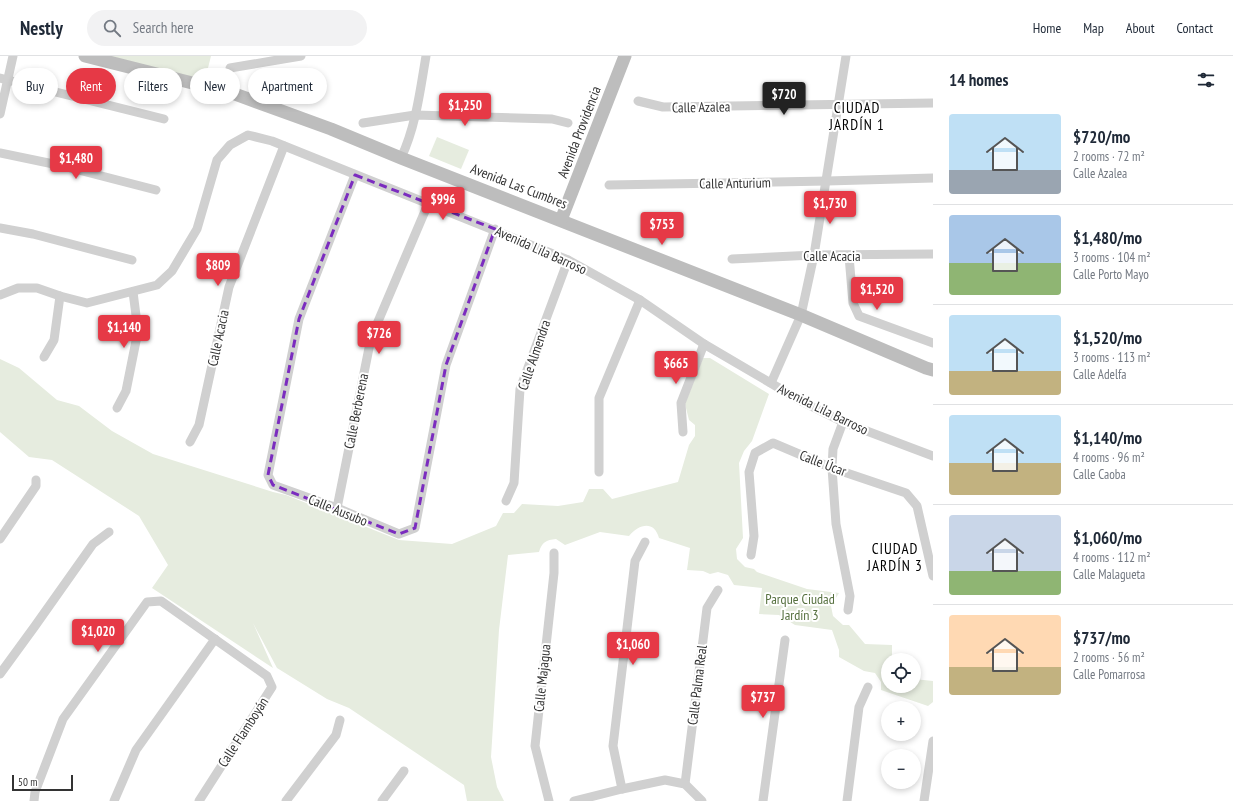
<!DOCTYPE html>
<html lang="en">
<head>
<meta charset="utf-8">
<style>
  :root { --surface:#fff; --page:#f2f2f3; --text:#1f2937; --muted:#747a83; --line:#e0e1e3; --accent:#e63946 }
  body { margin:0; font-family:"PT Sans Narrow",sans-serif; background:var(--page); color:var(--text); height:100vh; display:flex; flex-direction:column; font-size:15px; white-space:nowrap }
  * { box-sizing:border-box; margin:0 }
  p { font-size:13px; color:var(--muted) }
  .icon { flex:none; width:22px; height:22px; fill:none; stroke:currentColor; stroke-width:2; stroke-linecap:round; stroke-linejoin:round }
  .map { position:relative; flex:1; overflow:hidden }
  .panel { display:flex; flex-direction:column; background:var(--surface); width:300px }
  .panel>* { flex:none }
  .banner { position:absolute; left:12px; top:12px; width:380px; height:36px; display:flex; gap:8px }
  .tools { position:absolute; left:881px; top:597px; display:grid; gap:8px }
  .tools a { display:grid; place-items:center; width:40px; height:40px; border-radius:50%; background:var(--surface); box-shadow:0 2px 6px #0003; font-size:20px }
  .scale { position:absolute; left:12px; bottom:10px; width:61px; box-sizing:border-box; padding-left:4px; border:2px solid #333; border-top:0; font-size:11px; line-height:14px; white-space:nowrap; color:#333; -webkit-text-stroke:3px #fff; paint-order:stroke }
  .price { position:absolute; translate:-50% -34px; padding:0 9px; border-radius:4px; background:var(--accent); color:#fff; font-size:13px; line-height:26px; filter:drop-shadow(0 1px 2px #0008) }
  .price::after { content:''; position:absolute; left:50%; top:24px; width:12px; height:9px; margin-left:-6px; background:inherit; clip-path:polygon(0 0,100% 0,50% 100%) }
  .price.active { background:#222; color:#fff }
  ul { padding:0; list-style:none }
  li { display:flex; align-items:center; gap:12px; height:100px; padding:0 16px }
  li+li { border-top:1px solid var(--line) }
  li span { display:grid; place-items:center; flex:none; width:112px; height:80px; border-radius:4px; color:#555 }
  li>.icon { margin-inline-start:auto }
  span .icon { width:48px; height:48px; fill:#fffc; stroke-width:1 }
  li b { font-size:17px }
  h2 { display:flex; justify-content:space-between; align-items:center; height:48px; padding:0 16px; font-size:17px }
  .tag { padding:0 14px; border-radius:18px; background:var(--surface); box-shadow:0 2px 6px #0003; font-size:14px; line-height:36px }
  .tag.active { background:var(--accent); color:#fff }
  header { display:flex; align-items:center; gap:24px; box-sizing:border-box; height:56px; padding:0 20px; background:var(--surface); border-bottom:1px solid var(--line) }
  header strong { font-size:19px }
  nav { display:flex; gap:22px; margin-inline-start:auto; font-size:14px }
  .search { width:280px; height:36px; background:var(--page); display:flex; align-items:center; gap:10px; box-sizing:border-box; padding:0 14px; border-radius:22px; color:var(--muted); font-size:15px }
  main { display:flex; flex:1; min-height:0 }
  .map>svg:first-child { display:block }
  .green { fill:#e6ecdf }
  .lines { fill:none; stroke-linecap:round; stroke-linejoin:round }
  .street { stroke:#d0d0d0; stroke-width:9 }
  .secondary { stroke:#bdbdbd; stroke-width:13 }
  .marked { fill:none; stroke:#7b2cbf; stroke-width:3; stroke-dasharray:8 5; stroke-linejoin:round }
  .labels { text-anchor:middle; dominant-baseline:central; stroke-width:4; stroke-linejoin:round; paint-order:stroke }
  .street-label { font-size:14px; fill:#333; stroke:#fff }
  .park-label { font-size:14px; fill:#56703f; stroke:#fff }
  .neighbourhood-label { font-size:15px; letter-spacing:1px; fill:#000; stroke:#fff }
</style>
</head>
<body>
<header>
<strong>Nestly</strong>
<div class="search"><svg class="icon" aria-label="search" viewBox="0 0 24 24"><circle cx="10" cy="10" r="6"/><path d="M15 15l6 6"/></svg>Search here</div>
<nav><a>Home</a><a>Map</a><a>About</a><a>Contact</a></nav>
</header>
<main>
<div class="map">
<svg width="933" height="745" viewBox="0 0 933 745">
  <rect width="100%" height="100%" fill="#fff"/>
  <g class="green">
    <path d="M 106,0 L 211,0 L 205,24 Z"/>
    <path d="M 437,81 L 469,94 L 461,113 L 429,100 Z"/>
    <path d="M 703,302 L 710,302 L 769,338 L 752,385 L 744,395 L 739,407 L 743,482 L 736,493 L 737,503 L 745,511 L 754,513 L 757,516 L 807,533 L 839,537 L 831,550 L 833,560 L 843,569 L 849,569 L 865,588 L 892,589 L 892,604 L 888,604 L 888,630 L 914,630 L 914,623 L 933,625 L 933,646 L 928,650 L 881,634 L 881,626 L 875,617 L 864,615 L 839,601 L 839,594 L 832,574 L 795,569 L 779,559 L 759,558 L 762,532 L 734,529 L 728,519 L 718,516 L 710,518 L 703,515 L 687,514 L 690,492 L 659,482 C 654,464 639,468 629,480 L 600,476 L 565,489 L 556,483 C 546,484 542,486 539,496 L 508,499 L 499,574 L 491,701 L 497,731 L 504,745 L 467,745 L 464,729 L 349,652 L 327,643 L 277,612 L 253,567 L 273,612 L 152,532 L 168,509 L 139,460 L 52,404 L 29,401 L 0,376 L 0,303 L 19,312 L 57,344 L 79,350 L 112,375 L 153,398 L 273,436 L 286,439 L 399,484 L 452,488 L 496,470 L 503,457 L 514,457 L 522,448 L 558,450 L 583,446 L 589,433 L 603,433 L 612,443 L 678,426 L 689,389 L 695,380 L 695,369 L 689,364 L 685,348 Z"/>
  </g>
  <g class="lines">
    <g class="street">
      <path d="M 230,12 L 301,0"/>
      <path d="M 0,22 L 164,63"/>
      <path d="M 638,45 L 663,51 L 933,47"/>
      <path d="M 0,58 L 13,0"/>
      <path d="M 363,67 L 415,59 L 552,63 L 568,67"/>
      <path d="M 0,97 L 63,110 L 156,134"/>
      <path d="M 401,102 C 416,70 420,35 426,0"/>
      <path d="M 355,119 L 299,263 L 268,419 L 273,429 L 337,452 L 399,478 L 415,472 L 446,309 L 495,173"/>
      <path d="M 609,129 L 827,125 L 933,122"/>
      <path d="M 0,172 L 33,178 L 132,204"/>
      <path d="M 849,200 L 853,247 L 859,260 L 933,287"/>
      <path d="M 732,203 L 814,199 L 933,198"/>
      <path d="M 0,239 L 18,232 L 37,232 L 60,240 L 87,247 L 157,229 L 172,215 L 197,173 L 217,104 L 230,89 L 248,79 L 272,85 L 568,204 L 640,244 L 704,288 L 803,346 L 843,366 L 933,400"/>
      <path d="M 44,301 L 54,284 L 60,240"/>
      <path d="M 771,327 L 801,259 L 814,199 L 846,0"/>
      <path d="M 117,352 L 126,335 L 138,275 L 133,236"/>
      <path d="M 843,366 L 833,393 L 832,412 L 836,468 L 850,540 L 848,554"/>
      <path d="M 683,376 L 681,347 L 704,288"/>
      <path d="M 190,386 L 199,369 L 229,231 L 284,90"/>
      <path d="M 599,416 L 599,342 L 640,244"/>
      <path d="M 506,445 L 514,427 L 520,333 L 568,204"/>
      <path d="M 337,452 L 371,282 L 428,148"/>
      <path d="M 0,483 L 36,430 L 36,424"/>
      <path d="M 751,499 L 754,480 L 749,416 L 755,397 L 773,387 L 832,412 L 906,437 L 917,450 L 933,520"/>
      <path d="M 0,618 L 35,570 L 93,488 L 109,476"/>
      <path d="M 685,728 L 707,552 L 718,534"/>
      <path d="M 622,733 L 613,690 L 635,505 L 645,486"/>
      <path d="M 34,745 L 35,736 L 63,663 L 147,546 L 161,545 L 267,620 L 272,631 L 199,745"/>
      <path d="M 114,745 L 136,694 L 215,583"/>
      <path d="M 286,745 L 336,679 L 340,664"/>
      <path d="M 382,745 L 404,715"/>
      <path d="M 549,745 L 535,690 L 554,517 L 554,497"/>
      <path d="M 574,745 L 622,733 L 665,724 L 685,728 L 702,745"/>
      <path d="M 763,745 L 785,584"/>
      <path d="M 847,745 L 859,651 L 868,631"/>
      <path d="M 924,745 L 933,685"/>
    </g>
    <g class="secondary">
      <path d="M 85,0 L 232,37 L 331,73 L 401,102 L 801,259 L 926,312 L 933,314"/>
      <path d="M 561,164 L 625,0"/>
    </g>
  </g>
  <path class="marked" d="M 355,119 L 495,173 L 446,309 L 415,472 L 399,478 L 273,429 L 268,419 L 299,263 Z"/>
  <g class="labels">
    <g class="street-label">
      <text transform="translate(701 51) rotate(-1)">Calle Azalea</text>
      <text transform="translate(579 76) rotate(-69)">Avenida Providencia</text>
      <text transform="translate(735 127) rotate(-1)">Calle Anturium</text>
      <text transform="translate(519 130) rotate(21)">Avenida Las Cumbres</text>
      <text transform="translate(541 194) rotate(24)">Avenida Lila Barroso</text>
      <text x="832" y="200">Calle Acacia</text>
      <text transform="translate(218 282) rotate(-78)">Calle Acacia</text>
      <text transform="translate(534 299) rotate(-71)">Calle Almendra</text>
      <text transform="translate(823 353) rotate(26)">Avenida Lila Barroso</text>
      <text transform="translate(356 355) rotate(-79)">Calle Berberena</text>
      <text transform="translate(823 407) rotate(21)">Calle Úcar</text>
      <text transform="translate(338 454) rotate(22)">Calle Ausubo</text>
      <text transform="translate(542 622) rotate(-84)">Calle Majagua</text>
      <text transform="translate(697 629) rotate(-83)">Calle Palma Real</text>
      <text transform="translate(243 676) rotate(-57)">Calle Flamboyán</text>
    </g>
    <g class="park-label">
      <text x="800" y="543">Parque Ciudad<tspan x="800" dy="16">Jardín 3</tspan></text>
    </g>
    <g class="neighbourhood-label">
      <text x="857" y="51">CIUDAD<tspan x="857" dy="17">JARDÍN 1</tspan></text>
      <text x="895" y="492">CIUDAD<tspan x="895" dy="17">JARDÍN 3</tspan></text>
    </g>
  </g>
</svg>
<div class="tools">
<a><svg class="icon" aria-label="locate" viewBox="0 0 24 24"><circle cx="12" cy="12" r="6"/><path d="M12 2v4M12 18v4M2 12h4M18 12h4"/></svg></a>
<a>+</a>
<a>−</a>
</div>
<div class="scale">50 m</div>
<b class="price active" style="left:784px;top:60px">$720</b>
<b class="price" style="left:465px;top:71px">$1,250</b>
<b class="price" style="left:76px;top:124px">$1,480</b>
<b class="price" style="left:443px;top:165px">$996</b>
<b class="price" style="left:830px;top:169px">$1,730</b>
<b class="price" style="left:662px;top:190px">$753</b>
<b class="price" style="left:218px;top:231px">$809</b>
<b class="price" style="left:877px;top:255px">$1,520</b>
<b class="price" style="left:124px;top:293px">$1,140</b>
<b class="price" style="left:379px;top:299px">$726</b>
<b class="price" style="left:676px;top:329px">$665</b>
<b class="price" style="left:98px;top:597px">$1,020</b>
<b class="price" style="left:633px;top:610px">$1,060</b>
<b class="price" style="left:763px;top:663px">$737</b>
<div class="banner">
<a class="tag">Buy</a>
<a class="tag active">Rent</a>
<a class="tag">Filters</a>
<a class="tag">New</a>
<a class="tag">Apartment</a>
</div>
</div>
<section class="panel">
<h2>14 homes<svg class="icon" aria-label="filters" viewBox="0 0 24 24"><path d="M4 7h16M4 17h16"/><circle cx="9" cy="7" r="2"/><circle cx="15" cy="17" r="2"/></svg></h2>
<ul>
<li><span style="background:linear-gradient(#bfe0f5 70%,#9aa5b1 0)"><svg class="icon" aria-label="home" viewBox="0 0 24 24"><path d="M3 11l9-7 9 7M6 9v11h12V9"/></svg></span><div><b>$720/mo</b><p>2 rooms · 72 m²</p><p>Calle Azalea</p></div></li>
<li><span style="background:linear-gradient(#a9c7e8 60%,#8fb573 0)"><svg class="icon" aria-label="home" viewBox="0 0 24 24"><path d="M3 11l9-7 9 7M6 9v11h12V9"/></svg></span><div><b>$1,480/mo</b><p>3 rooms · 104 m²</p><p>Calle Porto Mayo</p></div></li>
<li><span style="background:linear-gradient(#bfe0f5 70%,#c2b280 0)"><svg class="icon" aria-label="home" viewBox="0 0 24 24"><path d="M3 11l9-7 9 7M6 9v11h12V9"/></svg></span><div><b>$1,520/mo</b><p>3 rooms · 113 m²</p><p>Calle Adelfa</p></div></li>
<li><span style="background:linear-gradient(#bfe0f5 60%,#c2b280 0)"><svg class="icon" aria-label="home" viewBox="0 0 24 24"><path d="M3 11l9-7 9 7M6 9v11h12V9"/></svg></span><div><b>$1,140/mo</b><p>4 rooms · 96 m²</p><p>Calle Caoba</p></div></li>
<li><span style="background:linear-gradient(#c9d6e8 70%,#8fb573 0)"><svg class="icon" aria-label="home" viewBox="0 0 24 24"><path d="M3 11l9-7 9 7M6 9v11h12V9"/></svg></span><div><b>$1,060/mo</b><p>4 rooms · 112 m²</p><p>Calle Malagueta</p></div></li>
<li><span style="background:linear-gradient(#ffd9b3 65%,#c2b280 0)"><svg class="icon" aria-label="home" viewBox="0 0 24 24"><path d="M3 11l9-7 9 7M6 9v11h12V9"/></svg></span><div><b>$737/mo</b><p>2 rooms · 56 m²</p><p>Calle Pomarrosa</p></div></li>
</ul>
</section>
</main>
</body>
</html>
